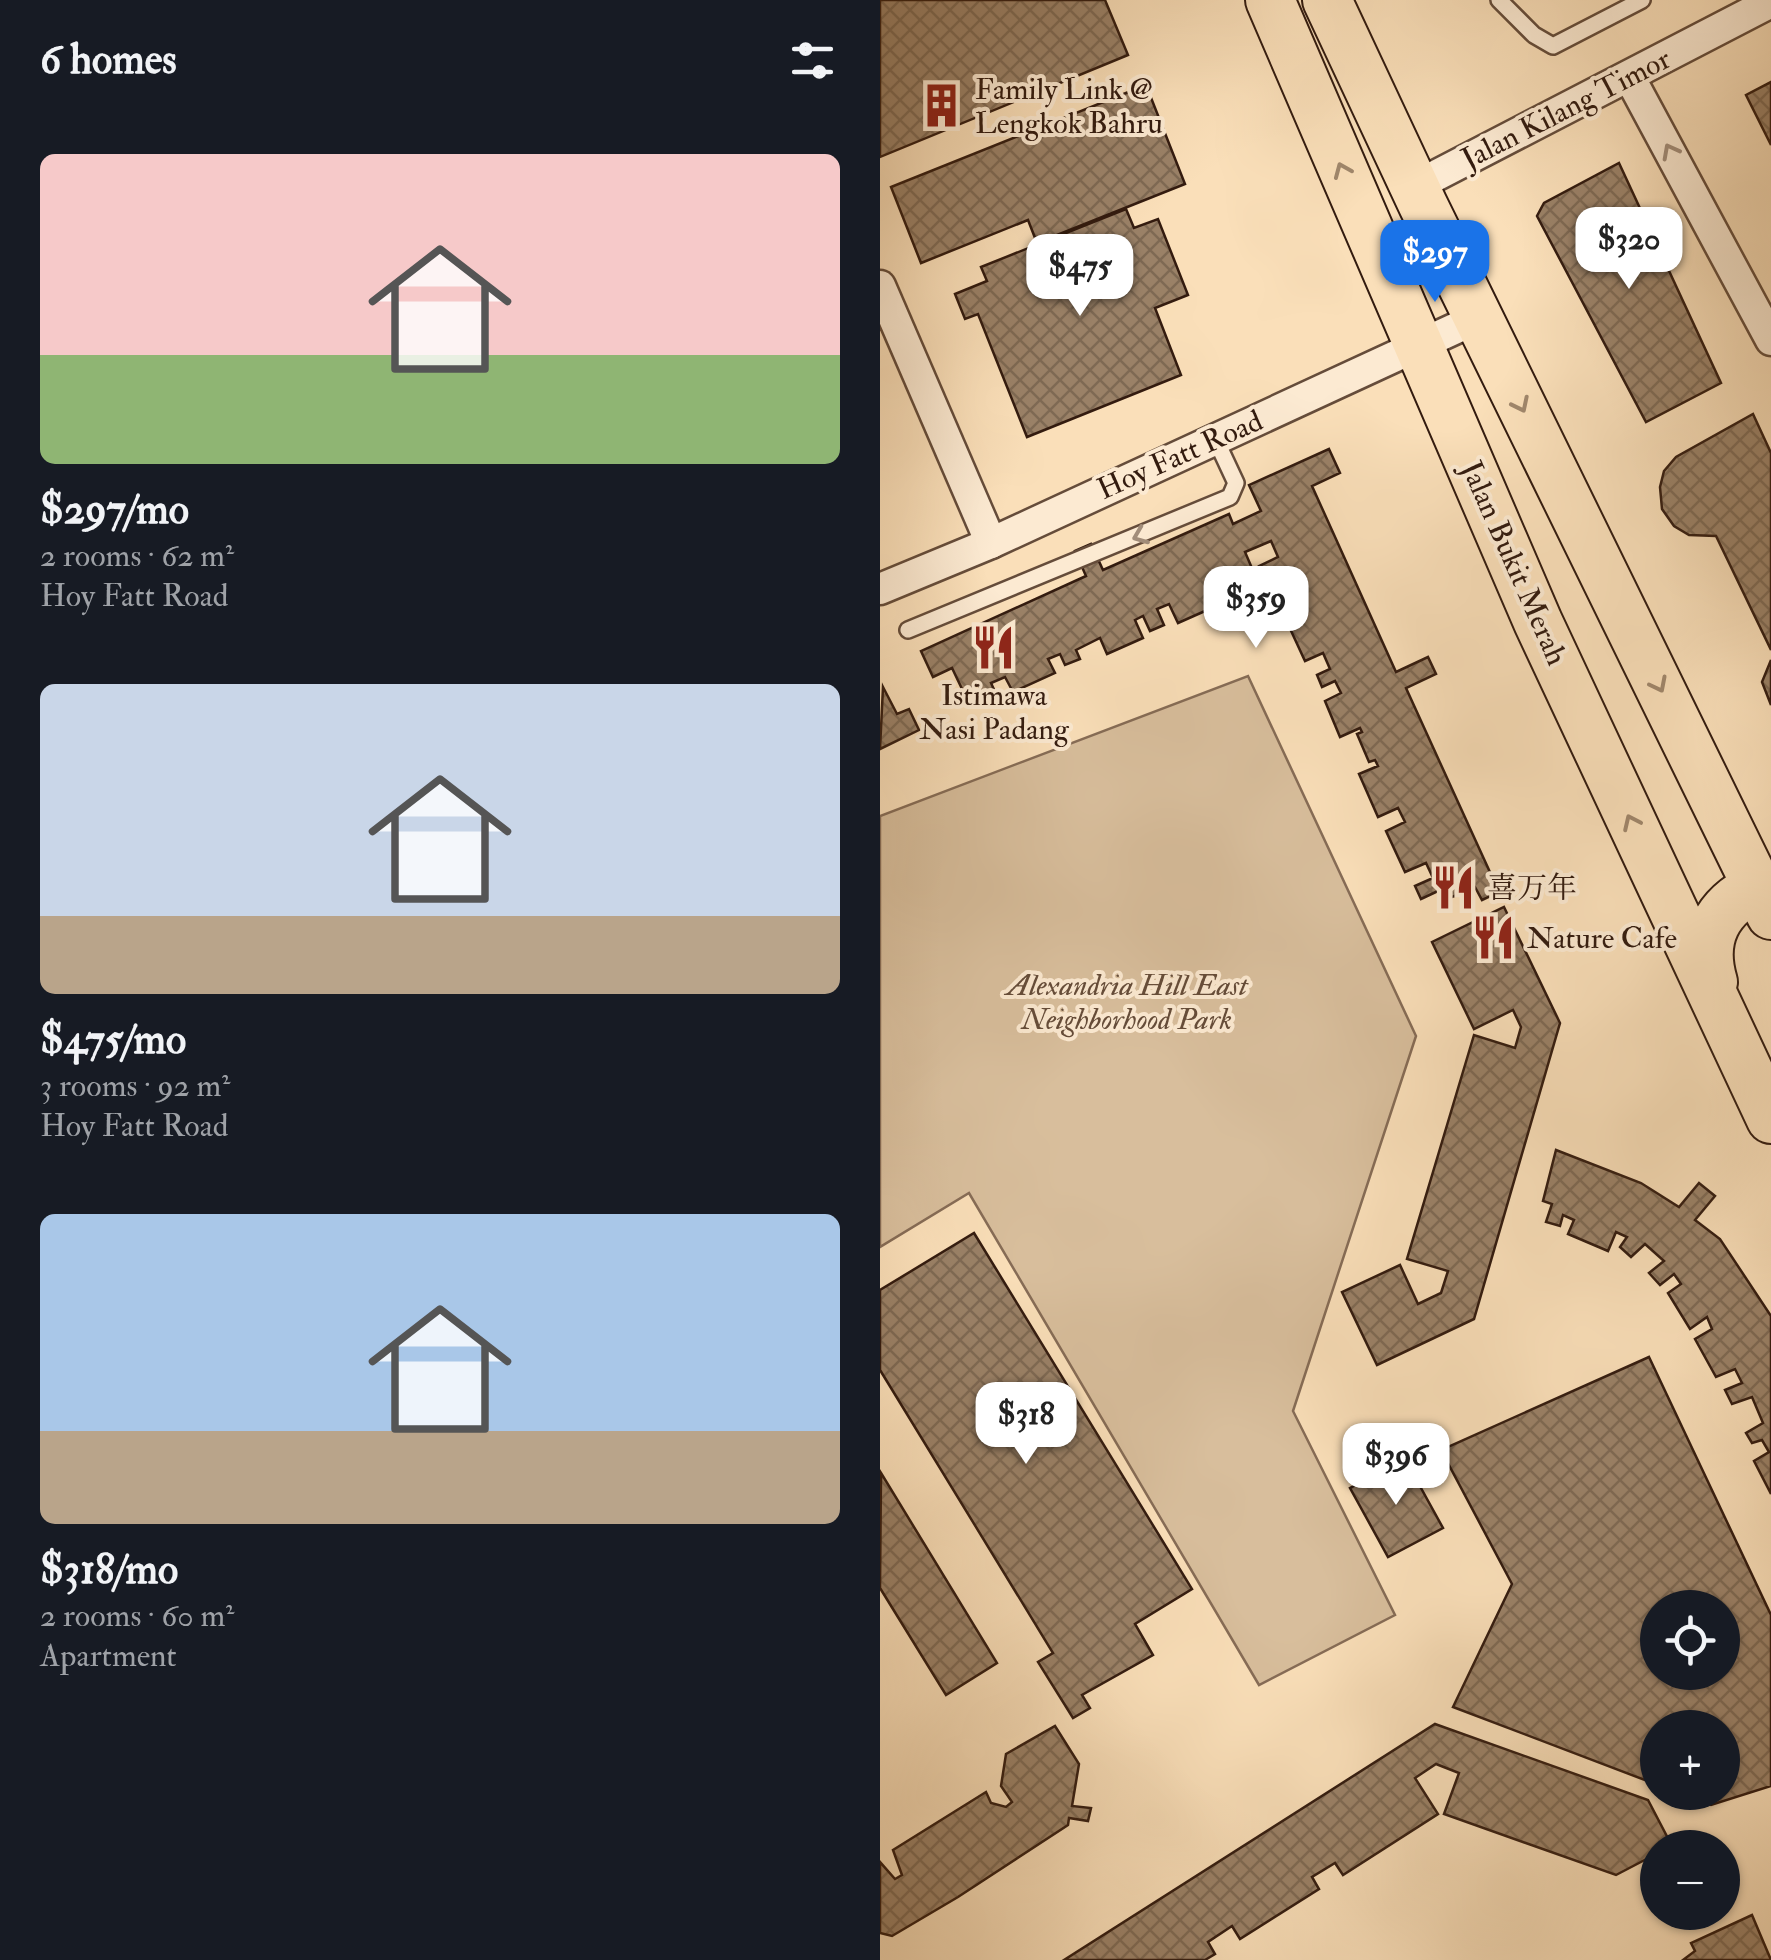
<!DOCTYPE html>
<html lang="en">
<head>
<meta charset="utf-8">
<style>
  :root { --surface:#171b24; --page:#20242c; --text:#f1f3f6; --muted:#9ea1a6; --accent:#1a73e8 }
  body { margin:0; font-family:"IM FELL Double Pica","Noto Serif SC",serif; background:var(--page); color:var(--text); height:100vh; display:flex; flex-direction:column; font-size:38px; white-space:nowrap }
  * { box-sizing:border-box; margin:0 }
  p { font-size:32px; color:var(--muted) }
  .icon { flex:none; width:55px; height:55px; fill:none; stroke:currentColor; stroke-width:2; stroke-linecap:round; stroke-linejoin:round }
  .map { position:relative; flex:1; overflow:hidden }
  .panel { display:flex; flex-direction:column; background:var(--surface); width:880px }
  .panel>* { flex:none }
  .fabs { position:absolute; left:760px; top:1590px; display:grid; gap:20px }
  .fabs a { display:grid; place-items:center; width:100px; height:100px; border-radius:50%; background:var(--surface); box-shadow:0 2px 8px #0004; font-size:50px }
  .price { position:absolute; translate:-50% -85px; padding:0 22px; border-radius:20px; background:#fff; color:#222; font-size:32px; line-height:65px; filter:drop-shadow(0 2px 5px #0008) }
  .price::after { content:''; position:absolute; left:50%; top:60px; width:30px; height:22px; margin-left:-15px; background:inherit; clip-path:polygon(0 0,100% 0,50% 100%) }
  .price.active { background:var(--accent); color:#fff }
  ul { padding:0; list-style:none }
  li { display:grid; align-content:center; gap:20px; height:530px; padding:0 40px }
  li span { display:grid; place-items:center; height:310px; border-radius:15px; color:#555 }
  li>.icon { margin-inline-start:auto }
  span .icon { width:180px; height:180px; fill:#fffc; stroke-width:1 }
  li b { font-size:42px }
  h2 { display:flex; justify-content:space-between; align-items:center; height:120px; padding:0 40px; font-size:42px }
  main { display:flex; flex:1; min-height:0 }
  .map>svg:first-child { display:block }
  .green { fill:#d8be9c; stroke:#866c56; stroke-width:2.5 }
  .building { fill:url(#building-cross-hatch); stroke:#331b0f; stroke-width:2.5; fill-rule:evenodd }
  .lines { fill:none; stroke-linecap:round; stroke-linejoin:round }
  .lane-casing { stroke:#654c3a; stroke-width:20 }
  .street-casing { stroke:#654c3a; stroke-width:35 }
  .primary-casing { stroke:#331b0f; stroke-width:52 }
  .lane { stroke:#fcead2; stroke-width:15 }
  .street { stroke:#fcead2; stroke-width:30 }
  .primary { stroke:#fadfb9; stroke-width:48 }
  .oneway { stroke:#a28d7a }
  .oneway2 { stroke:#a0876c }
  .labels { text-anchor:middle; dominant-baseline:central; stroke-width:8; stroke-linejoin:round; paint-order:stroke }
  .poi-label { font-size:30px; fill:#331b0f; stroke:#fcead2; text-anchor:start }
  .street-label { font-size:30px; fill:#331b0f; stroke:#fcead2 }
  .park-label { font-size:30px; font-style:italic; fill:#654c39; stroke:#fcead2 }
</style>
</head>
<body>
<main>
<section class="panel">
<h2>6 homes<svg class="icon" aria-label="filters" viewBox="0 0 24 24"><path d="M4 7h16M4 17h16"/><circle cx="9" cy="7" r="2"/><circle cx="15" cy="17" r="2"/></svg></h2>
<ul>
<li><span style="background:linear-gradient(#f6c9c9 65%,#8fb573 0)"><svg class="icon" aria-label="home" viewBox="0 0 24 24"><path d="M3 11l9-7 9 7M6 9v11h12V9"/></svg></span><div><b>$297/mo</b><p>2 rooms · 62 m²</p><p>Hoy Fatt Road</p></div></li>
<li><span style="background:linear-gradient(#c9d6e8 75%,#b9a48a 0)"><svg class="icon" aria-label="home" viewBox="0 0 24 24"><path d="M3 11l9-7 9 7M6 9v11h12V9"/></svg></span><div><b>$475/mo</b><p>3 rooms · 92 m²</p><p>Hoy Fatt Road</p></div></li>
<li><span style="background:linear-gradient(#a9c7e8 70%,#b9a48a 0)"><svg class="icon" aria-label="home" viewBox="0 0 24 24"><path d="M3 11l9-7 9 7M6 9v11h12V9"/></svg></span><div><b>$318/mo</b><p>2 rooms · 60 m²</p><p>Apartment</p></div></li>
</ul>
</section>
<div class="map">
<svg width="891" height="1960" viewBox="0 0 891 1960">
  <defs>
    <pattern id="building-cross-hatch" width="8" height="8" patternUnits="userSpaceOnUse" patternTransform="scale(2.5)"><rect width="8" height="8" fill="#9a8167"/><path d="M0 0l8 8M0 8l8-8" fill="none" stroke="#7e6953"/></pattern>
  </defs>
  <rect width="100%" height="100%" fill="#fadfb9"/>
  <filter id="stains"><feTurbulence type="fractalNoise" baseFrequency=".002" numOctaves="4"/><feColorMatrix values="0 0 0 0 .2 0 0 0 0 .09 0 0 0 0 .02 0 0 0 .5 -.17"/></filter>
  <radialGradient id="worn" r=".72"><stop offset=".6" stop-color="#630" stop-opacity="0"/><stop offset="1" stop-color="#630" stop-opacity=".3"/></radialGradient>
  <path class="green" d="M 368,676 L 536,1036 L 413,1411 L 515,1615 L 379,1685 L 89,1193 L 0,1247 L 0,816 Z"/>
  <g class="building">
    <path d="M 0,0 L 225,0 L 248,55 L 0,157 Z"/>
    <path d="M 891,82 L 891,145 L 866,95 Z"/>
    <path d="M 266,85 L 305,184 L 157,243 L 148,220 L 41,263 L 11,187 Z"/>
    <path d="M 739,163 L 841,383 L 766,422 L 657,216 L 664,203 Z"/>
    <path d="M 246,209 L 254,228 L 278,219 L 308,295 L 275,308 L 301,375 L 147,437 L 98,314 L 85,319 L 75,294 L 107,281 L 101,267 Z"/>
    <path d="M 873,414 L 891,453 L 891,650 L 836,536 L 809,535 L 794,526 L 782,509 L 780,487 L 784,471 L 796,457 Z"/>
    <path d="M 449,449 L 460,473 L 432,486 L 516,672 L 548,657 L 556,674 L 526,688 L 619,892 L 602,900 L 595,887 L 563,901 L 558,891 L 541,899 L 535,886 L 553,878 L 546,863 L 525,872 L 506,831 L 525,822 L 518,808 L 498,817 L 479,774 L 498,766 L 495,760 L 489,762 L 477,734 L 482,732 L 480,728 L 460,737 L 445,701 L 461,693 L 455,681 L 442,687 L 437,675 L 450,669 L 443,653 L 425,661 L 406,620 L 424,612 L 418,597 L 398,607 L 379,566 L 398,557 L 391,541 L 365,552 L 374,573 L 362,579 L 367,589 L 353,596 L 349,585 L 337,590 L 343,603 L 298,623 L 289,604 L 277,609 L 284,625 L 270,631 L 263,616 L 255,620 L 263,638 L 227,654 L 220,638 L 196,650 L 200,659 L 185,665 L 180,654 L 168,659 L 175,673 L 133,692 L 125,677 L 111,683 L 116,694 L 105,699 L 98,684 L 83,691 L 72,668 L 53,677 L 41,651 L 206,576 L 195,551 L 211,544 L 223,570 L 349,514 L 353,524 L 381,511 L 369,485 Z"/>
    <path d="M 891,660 L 891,705 L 882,682 Z"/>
    <path d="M 3,687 L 17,714 L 29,709 L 39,730 L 0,749 Z"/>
    <path d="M 624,907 L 680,1023 L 594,1319 L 497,1365 L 462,1292 L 520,1265 L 538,1304 L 561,1293 L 568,1271 L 527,1259 L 594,1035 L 635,1048 L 641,1027 L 633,1010 L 594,1029 L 552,942 Z"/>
    <path d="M 676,1150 L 761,1183 L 799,1207 L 819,1183 L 835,1196 L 815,1220 L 840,1239 L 891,1316 L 891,1494 L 874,1461 L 889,1452 L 882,1440 L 872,1443 L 866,1433 L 883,1423 L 872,1397 L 852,1404 L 845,1390 L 862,1383 L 855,1369 L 836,1377 L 815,1339 L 832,1329 L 827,1317 L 810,1329 L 788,1293 L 801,1284 L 794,1274 L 780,1285 L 769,1273 L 784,1261 L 765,1244 L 751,1257 L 740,1247 L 747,1237 L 736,1232 L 728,1251 L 688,1234 L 694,1220 L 683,1215 L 680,1226 L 666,1222 L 672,1204 L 663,1201 Z"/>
    <path d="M 94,1233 L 312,1589 L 255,1624 L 273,1655 L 202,1695 L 210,1708 L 193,1718 L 158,1662 L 173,1653 L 0,1370 L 0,1290 Z"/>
    <path d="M 769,1357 L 891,1615 L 891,1786 L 831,1805 L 798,1792 L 842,1792 L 842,1728 L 778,1728 L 778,1785 L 573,1707 L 632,1584 L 561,1450 ZM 778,1608 L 842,1608 L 842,1672 L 778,1672 Z"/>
    <path d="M 525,1459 L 563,1528 L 508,1557 L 470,1488 Z"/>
    <path d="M 1,1473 L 117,1663 L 66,1695 L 0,1588 Z"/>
    <path d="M 555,1724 L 768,1800 L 792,1846 L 778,1848 L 778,1853 L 736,1875 L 564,1814 L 579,1773 L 556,1764 L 535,1778 L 558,1814 L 463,1875 L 455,1863 L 432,1877 L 439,1889 L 360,1939 L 352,1926 L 328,1942 L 335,1954 L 325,1960 L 184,1960 Z"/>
    <path d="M 175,1726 L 199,1764 L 192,1806 L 211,1808 L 208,1821 L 189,1818 L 188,1825 L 78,1897 L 12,1936 L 0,1933 L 0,1862 L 15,1879 L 22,1875 L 13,1850 L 106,1792 L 111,1803 L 126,1807 L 132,1802 L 121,1786 L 126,1754 Z"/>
    <path d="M 872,1915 L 891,1960 L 803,1960 L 815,1951 L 811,1943 Z"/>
  </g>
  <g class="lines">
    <defs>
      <g id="lane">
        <path d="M 619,0 L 654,35 L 673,46 L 762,0"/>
        <path d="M 28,630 L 350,497 L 356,483 L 335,438"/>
      </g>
      <g id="street">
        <path d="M 750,78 L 891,340"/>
        <path d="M 534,187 L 891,2"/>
        <path d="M 0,286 L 111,543"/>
        <path d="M 0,589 L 111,543 L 598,318"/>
      </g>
      <g id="primary">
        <path d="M 390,0 L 658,622 L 891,1119"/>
        <path d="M 447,0 L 543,205 L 891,915"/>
        <path d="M 833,982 C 820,938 837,906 877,887"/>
      </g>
    </defs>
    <use href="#lane" class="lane-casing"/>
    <use href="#street" class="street-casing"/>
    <use href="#primary" class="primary-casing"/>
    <use href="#lane" class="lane"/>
    <use href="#street" class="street"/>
    <use href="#primary" class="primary"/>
  </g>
  <defs><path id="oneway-chevron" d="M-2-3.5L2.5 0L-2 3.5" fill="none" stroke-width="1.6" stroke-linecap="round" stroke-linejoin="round" transform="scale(2.5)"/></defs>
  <g class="oneway">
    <use href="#oneway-chevron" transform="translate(790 151) rotate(-118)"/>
    <use href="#oneway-chevron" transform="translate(260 536) rotate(158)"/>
  </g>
  <g class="oneway2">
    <use href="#oneway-chevron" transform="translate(462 170) rotate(-113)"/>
    <use href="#oneway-chevron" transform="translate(641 405) rotate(64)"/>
    <use href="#oneway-chevron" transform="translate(779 685) rotate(63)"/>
    <use href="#oneway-chevron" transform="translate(751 822) rotate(-115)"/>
  </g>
  <defs>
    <symbol id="building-bare" viewBox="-9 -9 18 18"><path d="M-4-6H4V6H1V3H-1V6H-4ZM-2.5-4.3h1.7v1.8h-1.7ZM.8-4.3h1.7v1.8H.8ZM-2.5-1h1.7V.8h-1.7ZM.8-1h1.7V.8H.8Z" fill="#8f2418" stroke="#fcead2" stroke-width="2.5" paint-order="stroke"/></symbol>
    <symbol id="restaurant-bare" viewBox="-9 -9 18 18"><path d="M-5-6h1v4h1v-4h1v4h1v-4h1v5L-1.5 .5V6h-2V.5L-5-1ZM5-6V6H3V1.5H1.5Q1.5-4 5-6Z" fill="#8f2418" stroke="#fcead2" stroke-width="2.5" paint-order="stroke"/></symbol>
  </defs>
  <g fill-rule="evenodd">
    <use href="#building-bare" x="30" y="74" width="63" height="63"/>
    <use href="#restaurant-bare" x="82" y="616" width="63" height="63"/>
    <use href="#restaurant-bare" x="542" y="856" width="63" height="63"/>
    <use href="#restaurant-bare" x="582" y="906" width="63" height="63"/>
  </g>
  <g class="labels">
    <g class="poi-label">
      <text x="95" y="89">Family Link @<tspan x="95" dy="34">Lengkok Bahru</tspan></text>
      <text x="114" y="695" text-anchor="middle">Istimawa<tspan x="114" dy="34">Nasi Padang</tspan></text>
      <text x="607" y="888">喜万年</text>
      <text x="647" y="938">Nature Cafe</text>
    </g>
    <g class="street-label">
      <text transform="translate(686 109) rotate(-27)">Jalan Kilang Timor</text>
      <text transform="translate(300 455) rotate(-24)">Hoy Fatt Road</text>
      <text transform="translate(634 563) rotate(66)">Jalan Bukit Merah</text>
    </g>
    <g class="park-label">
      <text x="247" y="985">Alexandria Hill East<tspan x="247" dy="34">Neighborhood Park</tspan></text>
    </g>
  </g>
  <rect width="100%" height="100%" filter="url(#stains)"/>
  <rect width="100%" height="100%" fill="url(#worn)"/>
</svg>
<div class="fabs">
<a><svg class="icon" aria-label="locate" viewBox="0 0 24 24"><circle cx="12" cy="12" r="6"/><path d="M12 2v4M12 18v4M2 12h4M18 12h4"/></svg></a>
<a>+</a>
<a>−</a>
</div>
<b class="price" style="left:749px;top:292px">$320</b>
<b class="price active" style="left:555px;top:305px">$297</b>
<b class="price" style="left:200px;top:319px">$475</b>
<b class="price" style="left:376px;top:651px">$359</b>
<b class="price" style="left:146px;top:1467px">$318</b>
<b class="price" style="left:516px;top:1508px">$396</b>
</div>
</main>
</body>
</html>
